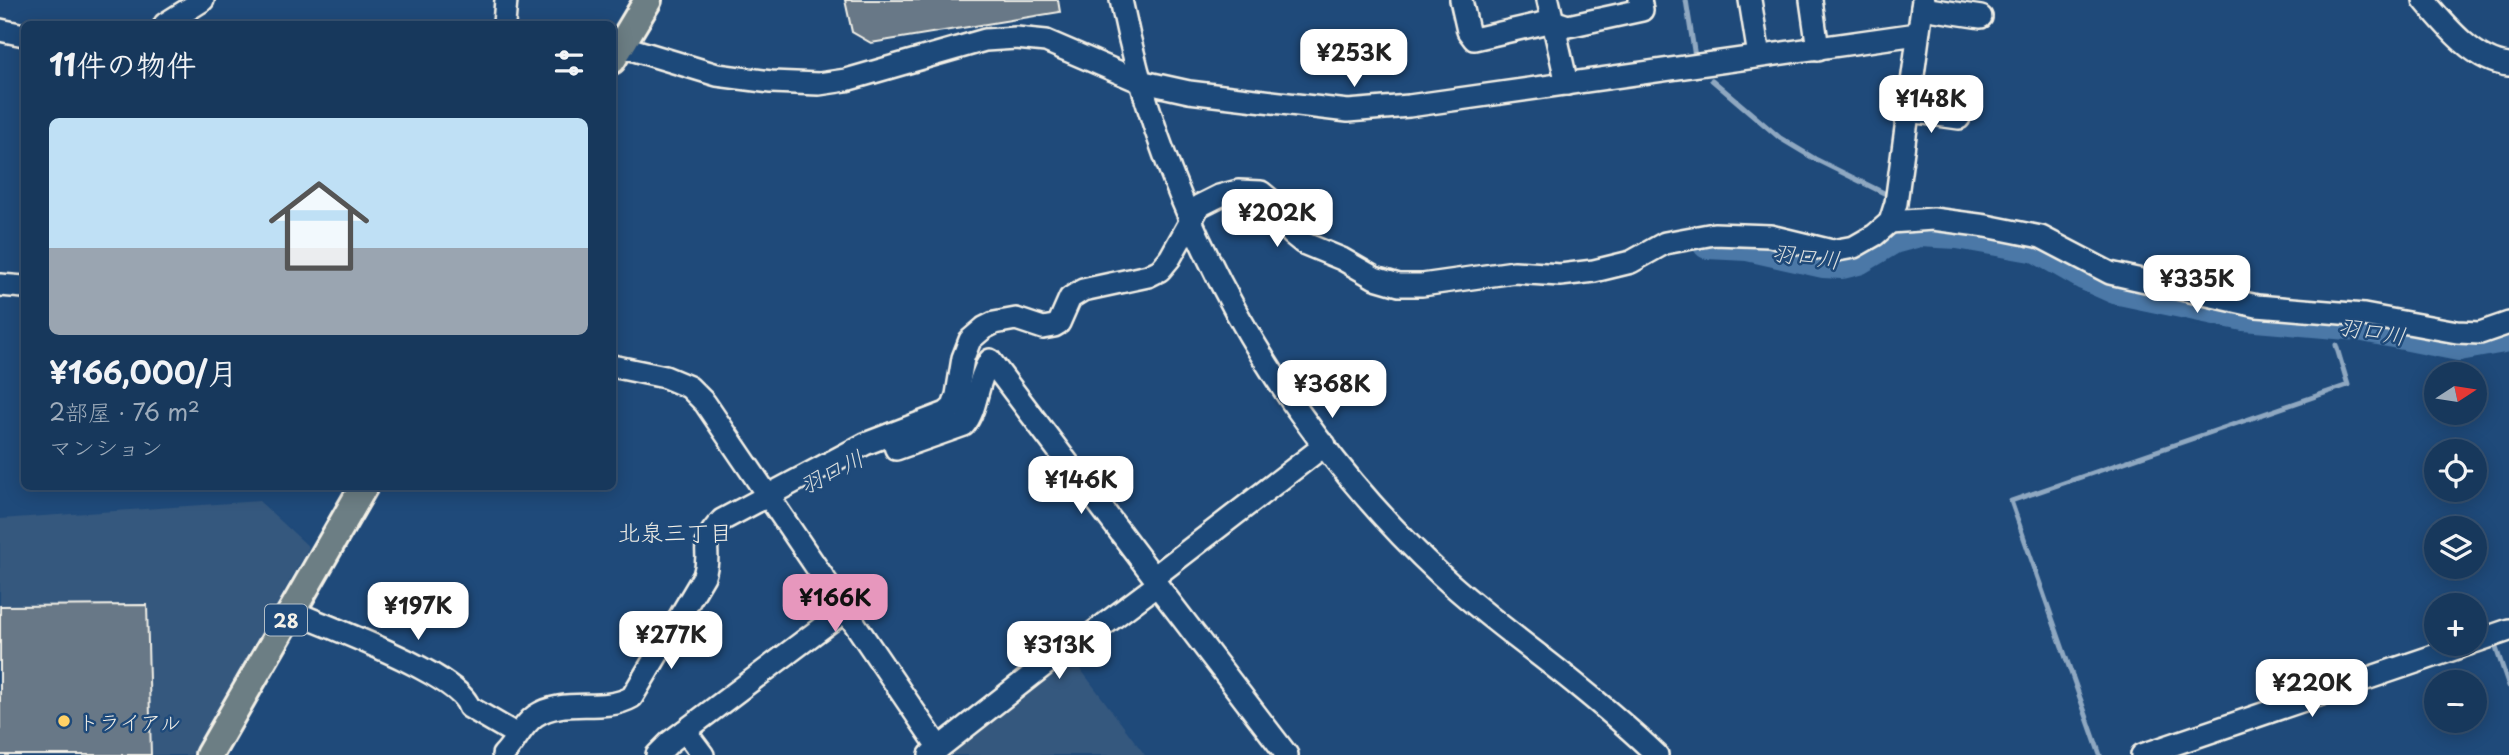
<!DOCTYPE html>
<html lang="ja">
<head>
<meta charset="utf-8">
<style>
  :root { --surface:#17385c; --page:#203f62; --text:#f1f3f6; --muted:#9eacbb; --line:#365272; --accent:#e797bd }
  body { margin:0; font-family:"Playpen Sans","Klee One",sans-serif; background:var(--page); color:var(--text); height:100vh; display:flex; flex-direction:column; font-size:26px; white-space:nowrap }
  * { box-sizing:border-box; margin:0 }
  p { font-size:23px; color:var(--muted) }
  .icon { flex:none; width:38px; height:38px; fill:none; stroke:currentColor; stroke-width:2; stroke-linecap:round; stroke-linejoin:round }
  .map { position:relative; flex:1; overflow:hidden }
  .side { position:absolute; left:21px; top:21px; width:595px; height:469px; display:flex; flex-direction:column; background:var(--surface); border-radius:10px; box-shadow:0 4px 18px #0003,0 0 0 2px var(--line) }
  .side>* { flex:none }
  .needle { width:46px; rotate:78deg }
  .controls { position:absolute; left:2424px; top:362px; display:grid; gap:14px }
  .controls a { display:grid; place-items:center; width:63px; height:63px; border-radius:50%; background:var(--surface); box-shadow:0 4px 18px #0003,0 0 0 2px var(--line); font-size:35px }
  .price { position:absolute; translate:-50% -60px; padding:0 16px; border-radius:14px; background:#fff; color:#222; font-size:23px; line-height:46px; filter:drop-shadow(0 2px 4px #0008) }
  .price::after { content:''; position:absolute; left:50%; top:42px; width:21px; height:16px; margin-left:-10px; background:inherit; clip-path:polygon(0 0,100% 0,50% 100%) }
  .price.selected { background:var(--accent); color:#111 }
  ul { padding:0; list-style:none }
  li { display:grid; align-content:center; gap:14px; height:371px; padding:0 28px }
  li span { display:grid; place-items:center; height:217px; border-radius:10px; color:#555 }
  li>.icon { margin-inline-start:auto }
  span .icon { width:126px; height:126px; fill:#fffc; stroke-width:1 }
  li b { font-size:30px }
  h2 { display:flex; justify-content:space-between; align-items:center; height:84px; padding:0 28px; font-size:30px }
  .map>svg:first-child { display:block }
  .built { fill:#35587e }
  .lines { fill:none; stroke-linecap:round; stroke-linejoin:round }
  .stream { stroke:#8fa8c1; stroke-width:5 }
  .river { stroke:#4b78a7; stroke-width:32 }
  .building { fill:#677887; stroke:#f4f1e8; stroke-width:2 }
  .minor-casing { stroke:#f4f1e8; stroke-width:26 }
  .major-casing { stroke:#f4f1e8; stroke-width:32 }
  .minor { stroke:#1f4a7a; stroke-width:21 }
  .major { stroke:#6c7e84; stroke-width:26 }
  .poi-dot { fill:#ffd166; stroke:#1f4a7a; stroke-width:2.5 }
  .labels { text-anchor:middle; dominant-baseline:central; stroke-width:5; stroke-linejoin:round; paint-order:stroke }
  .shield { fill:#1f4a7a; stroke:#b4bfc7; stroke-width:2 }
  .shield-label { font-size:19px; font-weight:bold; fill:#f4f1e8 }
  .poi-label { font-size:21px; fill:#f4f1e8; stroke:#1f4a7a; text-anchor:start }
  .water-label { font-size:23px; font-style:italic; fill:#dbdfde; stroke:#1f4a7a }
  .neighbourhood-label { font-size:23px; fill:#f4f1e8; stroke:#1f4a7a }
</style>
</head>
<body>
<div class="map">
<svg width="2509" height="755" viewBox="0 0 2509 755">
  <rect width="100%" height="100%" fill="#1f4a7a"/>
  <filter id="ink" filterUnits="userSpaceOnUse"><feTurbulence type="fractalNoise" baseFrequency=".0143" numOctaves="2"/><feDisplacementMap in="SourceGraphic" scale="14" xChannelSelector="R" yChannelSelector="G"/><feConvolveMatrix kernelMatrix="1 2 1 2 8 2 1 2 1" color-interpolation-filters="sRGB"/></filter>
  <g filter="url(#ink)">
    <g class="built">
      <path d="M 259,501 L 309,547 L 192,755 L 0,755 L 0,519 Z"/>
      <path d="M 1073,659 L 1145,755 L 940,755 L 1041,671 Z"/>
    </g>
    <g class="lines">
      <g class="stream">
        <path d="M 1686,0 L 1695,57"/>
        <path d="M 1712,80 L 1780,138 L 1815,159 L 1886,194"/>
        <path d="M 2495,645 L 2509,686"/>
        <path d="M 2100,755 L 2011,501 L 2348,385 L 2336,345"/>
      </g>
      <path class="river" d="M 1708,243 L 1747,245 L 1823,262 L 1842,263 L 1858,259 L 1893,238 L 1919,231 L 1958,233 L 2037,247 L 2086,275 L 2115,288 L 2244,315 L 2359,325 L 2459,345 L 2509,336"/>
    </g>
    <g class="building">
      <path d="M 845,0 L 1058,0 L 1060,12 L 871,43 L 852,32 Z"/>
      <path d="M 147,605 L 151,755 L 0,755 L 0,606 Z"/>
    </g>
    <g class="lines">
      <defs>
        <g id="minor">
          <path d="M 1121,0 C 1165,219 1279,424 1442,576 C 1485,616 1533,649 1578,686 C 1605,708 1632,731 1657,755"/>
          <path d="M 1461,0 L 1468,31 L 1474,39 L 1553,21 L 1568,26 L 1642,10 L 1640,0"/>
          <path d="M 1548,0 L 1567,84"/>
          <path d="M 1750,0 L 1759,56"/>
          <path d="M 1811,0 L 1818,49"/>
          <path d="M 2424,0 C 2445,25 2475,62 2509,65"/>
          <path d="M 1922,8 L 1981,17"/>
          <path d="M 165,24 L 203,0"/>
          <path d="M 504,24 L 506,0"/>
          <path d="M 0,30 L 24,35"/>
          <path d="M 621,46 L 717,75 L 771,82 L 819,84 L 846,80 L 985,40 L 1016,38 L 1046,41 L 1139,81 L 1189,92 L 1348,111 L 1409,106 L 1917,34"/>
          <path d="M 1909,111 L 1959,118"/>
          <path d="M 1890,222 L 1933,219 L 1986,226 L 2041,237 L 2110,273 L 2257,306 L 2364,315 L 2457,332 L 2480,333 L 2509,323"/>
          <path d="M 0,285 L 24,287"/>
          <path d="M 612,366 L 665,377 L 689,387 L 705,403 L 939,748"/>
          <path d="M 891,434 L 896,449 L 964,425 C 978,409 976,381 990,360 L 1154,577 L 1157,585 L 1287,755"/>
          <path d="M 1154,577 L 1325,445"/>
          <path d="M 291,611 C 326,626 459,674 469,707 L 512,732"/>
          <path d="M 2474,642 L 2509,630"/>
          <path d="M 685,731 L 703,755"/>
          <path d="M 503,755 C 515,743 521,726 535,716 C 564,696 602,714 632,697 L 704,576 C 713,548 696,547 722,520 L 865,444 L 946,413 L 953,407 L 957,395 L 963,358 L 970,340 L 984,328 L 994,323 L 1016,319 L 1043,328 L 1054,326 L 1059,323 L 1070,298 L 1083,290 L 1148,276 L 1160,270 L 1170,258 L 1199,206 L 1219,196 L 1238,191 L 1261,192 L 1272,201 L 1292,234 L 1303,243 L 1342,259 L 1375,278 L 1399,285 L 1422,285 L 1514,272 L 1560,275 L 1594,271 L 1631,262 L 1665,243 L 1714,234 L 1770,236 L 1832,251 L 1854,247 L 1875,235 L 1890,222 L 1896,203 L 1923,0"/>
          <path d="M 657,755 L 670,742 L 844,611"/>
          <path d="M 930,755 L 1051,660 L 1073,648 L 1157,585"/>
          <path d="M 2142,755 L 2469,644"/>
        </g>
        <g id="major">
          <path d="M 612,60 L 648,0"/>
          <path d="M 209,755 L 364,486"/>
        </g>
      </defs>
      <use href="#minor" class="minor-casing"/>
      <use href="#major" class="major-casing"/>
      <use href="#minor" class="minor"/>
      <use href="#major" class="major"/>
    </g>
  </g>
  <circle class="poi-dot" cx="64" cy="721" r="7"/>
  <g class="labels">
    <rect class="shield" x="265" y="604.5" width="42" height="31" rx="5"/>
    <g class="shield-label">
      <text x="286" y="620">28</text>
    </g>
    <g class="poi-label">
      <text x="78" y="721">トライアル</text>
    </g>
    <g class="water-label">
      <text transform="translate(1806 255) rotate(7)">羽口川</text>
      <text transform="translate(2372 330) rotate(9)">羽口川</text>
      <text transform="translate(831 471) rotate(-27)">羽口川</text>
    </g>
    <g class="neighbourhood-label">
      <text x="675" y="531">北泉三丁目</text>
    </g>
  </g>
</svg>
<div class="controls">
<a><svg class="needle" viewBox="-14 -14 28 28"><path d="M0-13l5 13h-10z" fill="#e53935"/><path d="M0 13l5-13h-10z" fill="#9eacbb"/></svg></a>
<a><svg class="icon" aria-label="locate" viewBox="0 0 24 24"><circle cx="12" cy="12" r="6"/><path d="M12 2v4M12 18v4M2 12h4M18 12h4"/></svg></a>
<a><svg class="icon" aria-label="layers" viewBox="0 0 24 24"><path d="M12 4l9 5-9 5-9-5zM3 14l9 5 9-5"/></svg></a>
<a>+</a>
<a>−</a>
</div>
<b class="price" style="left:1354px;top:89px">¥253K</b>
<b class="price" style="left:1931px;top:135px">¥148K</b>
<b class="price" style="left:1277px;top:249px">¥202K</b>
<b class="price" style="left:2197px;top:315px">¥335K</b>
<b class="price" style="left:1332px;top:420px">¥368K</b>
<b class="price" style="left:1081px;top:516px">¥146K</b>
<b class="price selected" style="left:835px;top:634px">¥166K</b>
<b class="price" style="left:418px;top:642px">¥197K</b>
<b class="price" style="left:671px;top:671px">¥277K</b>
<b class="price" style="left:1059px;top:681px">¥313K</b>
<b class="price" style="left:2312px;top:719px">¥220K</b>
<section class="side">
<h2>11件の物件<svg class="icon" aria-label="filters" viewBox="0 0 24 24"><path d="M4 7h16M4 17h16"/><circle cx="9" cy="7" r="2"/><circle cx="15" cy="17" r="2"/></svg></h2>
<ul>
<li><span style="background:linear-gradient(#bfe0f5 60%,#9aa5b1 0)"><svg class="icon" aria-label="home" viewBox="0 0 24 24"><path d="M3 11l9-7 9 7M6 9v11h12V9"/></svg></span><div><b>¥166,000/月</b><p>2部屋 · 76 m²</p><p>マンション</p></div></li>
</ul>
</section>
</div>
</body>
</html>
